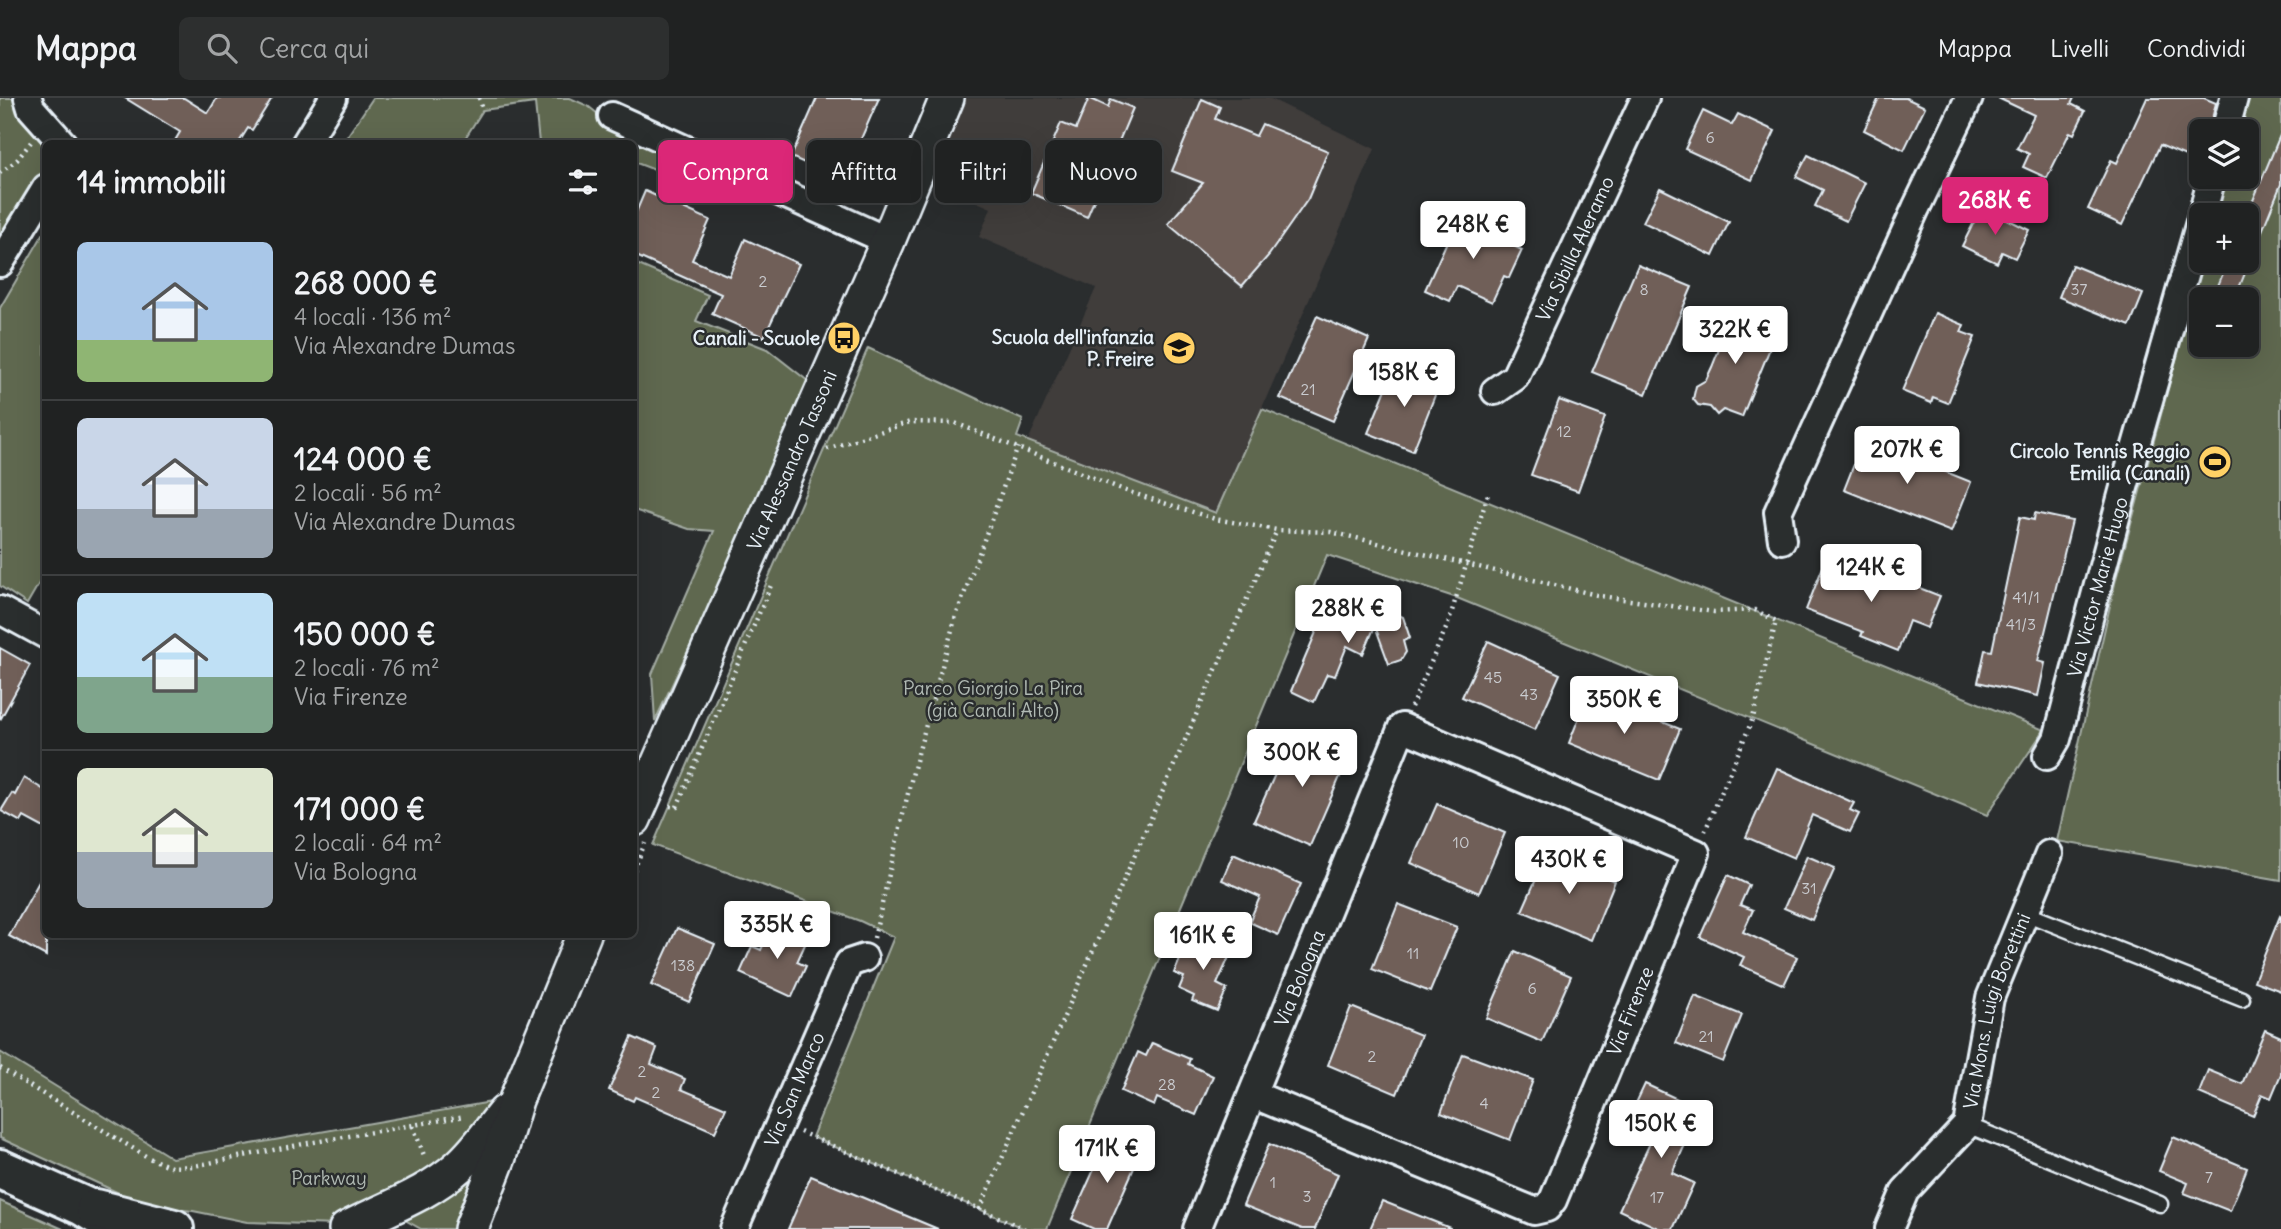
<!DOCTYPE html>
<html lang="it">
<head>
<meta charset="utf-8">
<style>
  :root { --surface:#202222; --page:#2d2f2f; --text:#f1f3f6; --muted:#a2a4a5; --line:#3d3f40; --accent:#db2777 }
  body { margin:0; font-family:Delius,sans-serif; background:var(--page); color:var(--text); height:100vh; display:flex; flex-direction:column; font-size:26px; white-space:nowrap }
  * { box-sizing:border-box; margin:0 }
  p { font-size:23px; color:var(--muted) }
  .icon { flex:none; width:38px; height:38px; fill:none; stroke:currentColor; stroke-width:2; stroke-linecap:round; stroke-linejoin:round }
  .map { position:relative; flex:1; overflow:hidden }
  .details { position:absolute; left:42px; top:42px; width:595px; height:798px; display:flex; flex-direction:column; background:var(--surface); border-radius:10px; box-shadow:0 7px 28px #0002,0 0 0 2px var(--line) }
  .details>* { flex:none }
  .guide { position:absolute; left:658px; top:42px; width:665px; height:63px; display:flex; gap:14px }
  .fabs { position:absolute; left:2189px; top:21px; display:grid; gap:14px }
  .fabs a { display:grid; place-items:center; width:70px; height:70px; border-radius:10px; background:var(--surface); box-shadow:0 7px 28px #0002,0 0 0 2px var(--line); font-size:35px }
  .price { position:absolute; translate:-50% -60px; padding:0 16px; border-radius:7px; background:#fff; color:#222; font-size:23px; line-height:46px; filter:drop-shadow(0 2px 4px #0008) }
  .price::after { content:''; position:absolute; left:50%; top:42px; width:21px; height:16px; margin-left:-10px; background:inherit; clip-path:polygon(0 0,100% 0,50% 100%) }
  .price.current { background:var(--accent); color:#fff }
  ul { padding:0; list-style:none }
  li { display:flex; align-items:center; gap:21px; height:175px; padding:0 35px }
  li+li { border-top:2px solid var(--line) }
  li span { display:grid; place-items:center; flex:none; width:196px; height:140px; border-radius:10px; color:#555 }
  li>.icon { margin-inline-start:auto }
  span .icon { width:84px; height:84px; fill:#fffc; stroke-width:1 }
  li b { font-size:30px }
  h2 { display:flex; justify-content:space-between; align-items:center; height:84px; padding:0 35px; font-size:30px }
  .chip { padding:0 24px; border-radius:10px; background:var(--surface); box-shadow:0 7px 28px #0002,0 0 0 2px var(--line); font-size:24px; line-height:63px }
  .chip.current { background:var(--accent); color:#fff }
  header { display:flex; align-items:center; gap:42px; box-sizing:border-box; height:98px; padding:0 35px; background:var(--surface); border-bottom:2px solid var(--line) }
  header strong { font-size:33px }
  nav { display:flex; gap:38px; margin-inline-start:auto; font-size:24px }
  .search { width:490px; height:63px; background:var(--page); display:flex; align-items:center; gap:18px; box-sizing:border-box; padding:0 24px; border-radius:10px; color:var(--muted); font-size:26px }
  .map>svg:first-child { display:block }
  .built { fill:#3f3c3b }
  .green { fill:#5f684f; stroke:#a4aca4; stroke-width:2; fill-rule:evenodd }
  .building { fill:#705e58; stroke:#e8f1f8; stroke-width:2 }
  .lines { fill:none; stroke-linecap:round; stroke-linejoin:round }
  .service-casing { stroke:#e8f1f8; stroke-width:19 }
  .minor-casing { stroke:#e8f1f8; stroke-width:32 }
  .tertiary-casing { stroke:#e8f1f8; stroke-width:38 }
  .secondary-casing { stroke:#e8f1f8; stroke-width:44 }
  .path { stroke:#e8f1f8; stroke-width:4.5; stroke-dasharray:2 5; stroke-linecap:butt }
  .service { stroke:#2a2d2e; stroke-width:14 }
  .minor { stroke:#2a2d2e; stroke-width:26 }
  .tertiary { stroke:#2a2d2e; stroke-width:33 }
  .secondary { stroke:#2a2d2e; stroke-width:38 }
  .labels { text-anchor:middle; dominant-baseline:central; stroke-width:5; stroke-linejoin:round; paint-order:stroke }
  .number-label { font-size:16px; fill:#caccd0 }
  .street-label { font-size:19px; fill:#e8f1f8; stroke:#2a2d2e }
  .poi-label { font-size:19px; font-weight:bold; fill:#e8f1f8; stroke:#2a2d2e; text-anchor:end }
  .park-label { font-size:19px; fill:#b1bab4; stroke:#2a2d2e }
</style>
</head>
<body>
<header>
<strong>Mappa</strong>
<div class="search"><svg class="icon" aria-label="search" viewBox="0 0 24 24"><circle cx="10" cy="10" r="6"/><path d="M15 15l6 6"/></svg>Cerca qui</div>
<nav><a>Mappa</a><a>Livelli</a><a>Condividi</a></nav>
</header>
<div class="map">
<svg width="2281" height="1131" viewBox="0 0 2281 1131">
  <rect width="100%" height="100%" fill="#2a2d2e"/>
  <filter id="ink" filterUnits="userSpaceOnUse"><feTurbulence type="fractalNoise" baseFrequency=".0143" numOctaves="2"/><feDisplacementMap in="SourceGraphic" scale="14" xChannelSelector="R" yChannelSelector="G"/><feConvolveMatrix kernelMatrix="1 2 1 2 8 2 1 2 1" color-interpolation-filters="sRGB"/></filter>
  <g filter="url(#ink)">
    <path class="built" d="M 947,0 L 1269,0 L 1375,51 L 1216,415 L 1028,343 L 1096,190 L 979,139 L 991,110 L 914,77 Z"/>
    <g class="green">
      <path d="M 0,0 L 18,0 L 46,46 L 45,79 L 0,152 Z"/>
      <path d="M 373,0 L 570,0 L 588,8 L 608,24 L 667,53 L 686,84 L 634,64 L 634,46 L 539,45 L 535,5 L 483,12 L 462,45 L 342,46 Z"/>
      <path d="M 2248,0 L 2281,0 L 2281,782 L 2057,743 L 2116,481 L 2203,163 L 2247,163 L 2247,117 L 2216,117 L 2226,79 L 2247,79 L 2247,33 L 2239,33 ZM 2202,201 L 2247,201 L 2247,247 L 2202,247 Z"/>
      <path d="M 45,133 L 45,475 L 27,506 L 0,488 L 0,210 Z"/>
      <path d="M 634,165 L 708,197 L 696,223 L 767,251 L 813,287 L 655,623 L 652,576 L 714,433 L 689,431 L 634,412 Z"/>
      <path d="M 868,250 L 1023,322 L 1017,339 L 1216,415 L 1262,311 L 2044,632 L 1987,717 L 1457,500 L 1327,457 L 1047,1131 L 1025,1131 L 812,1039 L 894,839 L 860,823 L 653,747 Z"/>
      <path d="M 0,954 L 172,1060 L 491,1004 L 488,1019 L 463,1053 L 337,1127 L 247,1124 L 193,1113 L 154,1109 L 123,1097 L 0,1040 Z"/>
      <path d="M 487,1059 L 458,1131 L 421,1131 L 398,1118 Z"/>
      <path d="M 0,1103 L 63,1131 L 0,1131 Z"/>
    </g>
    <g class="building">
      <path d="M 125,0 L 184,0 L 208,15 L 217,0 L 272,0 L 252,32 L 248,30 L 238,46 L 173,46 L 180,34 Z"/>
      <path d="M 817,0 L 879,0 L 843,82 L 791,59 Z"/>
      <path d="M 1089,0 L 1108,9 L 1111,1 L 1133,10 L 1087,119 L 1031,95 L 1061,25 L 1076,31 Z"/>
      <path d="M 1879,0 L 1906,0 L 1925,9 L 1904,52 L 1864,32 Z"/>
      <path d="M 1998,0 L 2074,0 L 2071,6 L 2085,13 L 2074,36 L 2070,34 L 2047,80 L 2023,69 L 2029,56 L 2017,50 L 2034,17 Z"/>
      <path d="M 2147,0 L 2204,0 L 2216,5 L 2209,33 L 2202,33 L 2202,65 L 2160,47 L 2122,127 L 2088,111 L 2111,62 L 2117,65 Z"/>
      <path d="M 1202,1 L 1220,9 L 1215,21 L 1256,38 L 1262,26 L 1328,53 L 1308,101 L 1269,157 L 1242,188 L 1168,126 L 1203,85 L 1172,73 Z"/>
      <path d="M 1703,13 L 1732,27 L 1738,16 L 1775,33 L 1752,82 L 1685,51 Z"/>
      <path d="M 2281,35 L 2281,86 L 2237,195 L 2218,188 L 2228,163 L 2247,163 L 2247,117 Z"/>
      <path d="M 1808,57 L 1865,85 L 1846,123 L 1815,108 L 1823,92 L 1796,79 Z"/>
      <path d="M 1660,90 L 1729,124 L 1713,158 L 1643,124 Z"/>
      <path d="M 645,93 L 710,122 L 692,162 L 729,178 L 745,141 L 799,166 L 764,239 L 712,216 L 721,196 L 634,157 L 634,119 Z"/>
      <path d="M 1979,114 L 1997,122 L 1999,117 L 2029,132 L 2015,160 L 2002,154 L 1997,165 L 1962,148 Z"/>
      <path d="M 1460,115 L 1494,130 L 1491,138 L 1522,152 L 1509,180 L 1504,178 L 1492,204 L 1457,188 L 1450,203 L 1425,192 Z"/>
      <path d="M 1638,167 L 1692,189 L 1646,296 L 1592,274 Z"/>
      <path d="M 2072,167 L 2143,196 L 2130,228 L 2059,199 Z"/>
      <path d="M 1732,213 L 1751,222 L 1757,222 L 1761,233 L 1775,238 L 1742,319 L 1723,312 L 1717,317 L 1710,309 L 1698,307 L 1693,301 L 1696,288 L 1706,282 L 1712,269 L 1724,239 L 1721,229 L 1725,218 Z"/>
      <path d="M 1935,215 L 1964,227 L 1961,234 L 1975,239 L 1948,305 L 1933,299 L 1931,305 L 1902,293 Z"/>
      <path d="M 1317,218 L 1369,241 L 1333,323 L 1280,300 Z"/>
      <path d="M 1395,269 L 1439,287 L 1413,353 L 1368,335 Z"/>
      <path d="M 1559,302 L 1605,319 L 1578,393 L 1531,377 Z"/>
      <path d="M 1864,341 L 1971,384 L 1951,434 L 1844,392 Z"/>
      <path d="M 2035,415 L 2072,423 L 2038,563 L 2045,565 L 2038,598 L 1978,584 L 1985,552 L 1992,553 L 2020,419 L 2034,422 Z"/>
      <path d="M 1826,461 L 1891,487 L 1894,480 L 1940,498 L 1927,530 L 1909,523 L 1898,553 L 1861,538 L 1863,534 L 1806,512 Z"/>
      <path d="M 1369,509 L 1388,518 L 1390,513 L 1403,519 L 1410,540 L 1403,543 L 1406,554 L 1401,562 L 1389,566 L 1375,528 L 1363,556 L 1347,548 L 1335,578 L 1327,576 L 1314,604 L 1291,593 L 1322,520 L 1338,511 L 1370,513 Z"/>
      <path d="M 1488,543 L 1560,576 L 1535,632 L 1462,599 Z"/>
      <path d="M 0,550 L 30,567 L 0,622 Z"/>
      <path d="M 1589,594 L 1680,631 L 1659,682 L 1569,645 Z"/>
      <path d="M 1294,634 L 1349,658 L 1310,748 L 1254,723 Z"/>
      <path d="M 1777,670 L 1854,705 L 1850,712 L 1859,716 L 1850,734 L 1812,717 L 1794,760 L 1746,739 Z"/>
      <path d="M 24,680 L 46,693 L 46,731 L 24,719 L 21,724 L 1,713 L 12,695 L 15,697 Z"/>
      <path d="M 1437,706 L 1505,735 L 1479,795 L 1411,765 Z"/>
      <path d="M 1548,754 L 1615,783 L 1591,842 L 1522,813 Z"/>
      <path d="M 1233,756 L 1301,786 L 1278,837 L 1249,824 L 1260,799 L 1222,782 Z"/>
      <path d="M 1807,758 L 1835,770 L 1812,822 L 1784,810 Z"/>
      <path d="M 46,771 L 46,858 L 9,838 Z"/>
      <path d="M 1728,777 L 1749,787 L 1740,807 L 1753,812 L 1743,834 L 1797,859 L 1784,887 L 1740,867 L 1744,859 L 1700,839 Z"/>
      <path d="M 1398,806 L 1457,829 L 1430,894 L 1372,871 Z"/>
      <path d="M 2280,818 L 2281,819 L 2281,893 L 2254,883 Z"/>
      <path d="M 773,826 L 807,842 L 797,864 L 806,868 L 792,899 L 740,875 L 752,848 L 761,852 Z"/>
      <path d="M 677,830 L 715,846 L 689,904 L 651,887 Z"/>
      <path d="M 1192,834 L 1213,843 L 1211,849 L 1230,857 L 1217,886 L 1227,891 L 1217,913 L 1192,903 L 1194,898 L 1179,891 L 1184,879 L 1174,875 Z"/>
      <path d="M 1515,853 L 1571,878 L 1542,944 L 1486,920 Z"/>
      <path d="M 1695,898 L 1742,917 L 1723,964 L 1676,945 Z"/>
      <path d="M 1351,909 L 1421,937 L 1397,996 L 1328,967 Z"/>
      <path d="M 2265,932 L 2281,939 L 2281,976 L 2271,1000 L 2262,996 L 2253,1018 L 2199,995 L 2208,972 L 2242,986 Z"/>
      <path d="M 632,939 L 657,950 L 651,966 L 685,981 L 681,991 L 726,1010 L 715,1034 L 635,999 L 633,1003 L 609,992 Z"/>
      <path d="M 1152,945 L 1190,961 L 1188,966 L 1213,978 L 1196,1017 L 1157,1000 L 1154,1008 L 1121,993 L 1138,954 L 1146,958 Z"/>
      <path d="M 1463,956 L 1533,982 L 1510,1042 L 1441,1015 Z"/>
      <path d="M 1645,986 L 1701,1012 L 1672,1075 L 1694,1085 L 1673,1131 L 1660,1131 L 1619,1112 L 1656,1032 L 1629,1020 Z"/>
      <path d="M 2173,1039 L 2247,1070 L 2230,1113 L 2184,1095 L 2188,1085 L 2159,1073 Z"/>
      <path d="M 1108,1040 L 1141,1054 L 1107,1131 L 1094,1131 L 1072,1121 Z"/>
      <path d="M 1269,1046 L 1338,1076 L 1315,1131 L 1302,1131 L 1243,1107 Z"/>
      <path d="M 811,1078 L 938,1131 L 788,1131 Z"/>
      <path d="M 1382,1103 L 1450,1130 L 1450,1131 L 1370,1131 Z"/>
    </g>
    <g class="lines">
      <defs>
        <g id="service">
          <path d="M 2025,815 L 2242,901"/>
          <path d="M 1967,1027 L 2160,1106"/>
        </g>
        <g id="minor">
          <path d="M 28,0 L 31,10 L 63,46"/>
          <path d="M 612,18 L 888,143"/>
          <path d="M 2225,33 L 2234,0"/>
          <path d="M 305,46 L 333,0"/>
          <path d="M 2202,117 L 2212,79"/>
          <path d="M 0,165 L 46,90"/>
          <path id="s1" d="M 1495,293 L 1515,279 L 1645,0"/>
          <path d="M 1782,442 L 1778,414 L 1916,110 L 1969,0"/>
          <path d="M 0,512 L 46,537"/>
          <path id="s2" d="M 2047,658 L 2057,641 L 2123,393 L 2202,117"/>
          <path id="s3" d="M 734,1131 L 849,865 L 864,860"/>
          <path id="s4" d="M 1197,1131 L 1402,629 L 1696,755 L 1553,1102 L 1547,1110 L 1534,1113 L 1252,996"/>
          <path id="s5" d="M 1889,1131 L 1905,1093 L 1967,1027 L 1990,900 L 2049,756"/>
        </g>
        <g id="tertiary">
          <path id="s6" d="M 634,721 L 888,143 L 947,0"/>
          <path d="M 346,1131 C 384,1111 427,1097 459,1068 C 477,1052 490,1032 505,1014"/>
          <path d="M 471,1131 L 499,1059 L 516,1002 L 584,836"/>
        </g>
        <g id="secondary">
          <path d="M 0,1071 L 83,1108 L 121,1131"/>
          <path d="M 96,1111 L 174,1131"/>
        </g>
      </defs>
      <use href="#service" class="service-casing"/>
      <use href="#minor" class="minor-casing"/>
      <use href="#tertiary" class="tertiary-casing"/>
      <use href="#secondary" class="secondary-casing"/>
      <g class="path">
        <path d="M 479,0 L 483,12"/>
        <path d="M 0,75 L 17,62 L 31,44"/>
        <path d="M 827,351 L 910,324 L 955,325 L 1129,394 L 1215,421 L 1277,432 L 1331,434 L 1601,498 L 1714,514 L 1755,512 L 1776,523 L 1753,620 L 1705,733"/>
        <path d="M 1411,609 L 1448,526 L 1488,396"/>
        <path d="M 670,708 L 677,709 L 772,485"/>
        <path d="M 634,772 L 645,745"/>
        <path d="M 874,840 L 913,674 L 955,521 L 1018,349"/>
        <path d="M 0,970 L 149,1060 L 171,1069 L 194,1068 L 303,1046 L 465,1018"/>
        <path d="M 413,1028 L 425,1060"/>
        <path d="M 800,1034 L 980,1111"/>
        <path d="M 1025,1131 L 980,1111 L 1277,432"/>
      </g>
      <use href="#service" class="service"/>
      <use href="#minor" class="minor"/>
      <use href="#tertiary" class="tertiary"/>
      <use href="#secondary" class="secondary"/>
    </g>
  </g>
  <defs>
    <symbol id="bus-disc" viewBox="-11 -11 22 22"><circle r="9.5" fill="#ffd166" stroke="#2a2d2e"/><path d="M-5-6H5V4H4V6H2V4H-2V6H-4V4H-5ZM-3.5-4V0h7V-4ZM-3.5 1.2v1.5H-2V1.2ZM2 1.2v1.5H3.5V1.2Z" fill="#111"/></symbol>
    <symbol id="school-disc" viewBox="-11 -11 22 22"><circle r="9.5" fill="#ffd166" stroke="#2a2d2e"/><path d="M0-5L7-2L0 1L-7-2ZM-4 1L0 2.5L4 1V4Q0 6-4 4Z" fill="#111"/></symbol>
    <symbol id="stadium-disc" viewBox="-11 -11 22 22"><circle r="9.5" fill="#ffd166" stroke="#2a2d2e"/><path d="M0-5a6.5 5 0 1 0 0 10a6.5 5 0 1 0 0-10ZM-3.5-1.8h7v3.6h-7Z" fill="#111"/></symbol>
  </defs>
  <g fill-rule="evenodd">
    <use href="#bus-disc" x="825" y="221" width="38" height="38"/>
    <use href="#school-disc" x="1160" y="231" width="38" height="38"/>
    <use href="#stadium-disc" x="2196" y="345" width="38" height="38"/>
  </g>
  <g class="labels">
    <g class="number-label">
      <text x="1710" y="39">6</text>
      <text x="763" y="183">2</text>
      <text x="1644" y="191">8</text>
      <text x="2079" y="191">37</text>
      <text x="1308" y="291">21</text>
      <text x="1564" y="333">12</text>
      <text x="2026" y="499">41/1</text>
      <text x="2021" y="526">41/3</text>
      <text x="1493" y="579">45</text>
      <text x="1529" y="596">43</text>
      <text x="1461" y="744">10</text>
      <text x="1809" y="790">31</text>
      <text x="1413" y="855">11</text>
      <text x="683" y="867">138</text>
      <text x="1532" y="890">6</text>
      <text x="1706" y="938">21</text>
      <text x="1372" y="958">2</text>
      <text x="642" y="973">2</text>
      <text x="1167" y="986">28</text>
      <text x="656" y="994">2</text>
      <text x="1484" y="1005">4</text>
      <text x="2209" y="1079">7</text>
      <text x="1273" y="1084">1</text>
      <text x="1307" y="1098">3</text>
      <text x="1657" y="1099">17</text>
    </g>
    <g class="street-label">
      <text stroke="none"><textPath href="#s1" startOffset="166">Via Sibilla Aleramo</textPath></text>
      <text stroke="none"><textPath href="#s6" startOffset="392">Via Alessandro Tassoni</textPath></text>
      <text stroke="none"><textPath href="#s2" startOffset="177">Via Victor Marie Hugo</textPath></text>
      <text stroke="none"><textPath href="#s4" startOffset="271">Via Bologna</textPath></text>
      <text transform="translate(1630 913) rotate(-68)">Via Firenze</text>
      <text stroke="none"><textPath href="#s5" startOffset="250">Via Mons. Luigi Borettini</textPath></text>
      <text stroke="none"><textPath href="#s3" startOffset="152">Via San Marco</textPath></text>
    </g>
    <g class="poi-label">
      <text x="1154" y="239">Scuola dell'infanzia<tspan x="1154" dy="22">P. Freire</tspan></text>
      <text x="820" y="240">Canali - Scuole</text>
      <text x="2190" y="353">Circolo Tennis Reggio<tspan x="2190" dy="22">Emilia (Canali)</tspan></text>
    </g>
    <g class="park-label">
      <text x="993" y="590">Parco Giorgio La Pira<tspan x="993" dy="22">(già Canali Alto)</tspan></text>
      <text x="329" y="1080">Parkway</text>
    </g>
  </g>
</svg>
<div class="fabs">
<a><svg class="icon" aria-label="layers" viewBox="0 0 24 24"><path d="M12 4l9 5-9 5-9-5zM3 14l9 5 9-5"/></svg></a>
<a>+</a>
<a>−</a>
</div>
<b class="price current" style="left:1995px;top:139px">268K €</b>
<b class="price" style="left:1473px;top:163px">248K €</b>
<b class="price" style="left:1735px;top:268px">322K €</b>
<b class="price" style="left:1404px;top:311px">158K €</b>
<b class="price" style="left:1907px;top:388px">207K €</b>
<b class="price" style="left:1871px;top:506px">124K €</b>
<b class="price" style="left:1348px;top:547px">288K €</b>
<b class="price" style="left:1624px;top:638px">350K €</b>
<b class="price" style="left:1302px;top:691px">300K €</b>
<b class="price" style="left:1569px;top:798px">430K €</b>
<b class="price" style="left:777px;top:863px">335K €</b>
<b class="price" style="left:1203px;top:874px">161K €</b>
<b class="price" style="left:1661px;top:1062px">150K €</b>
<b class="price" style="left:1107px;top:1087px">171K €</b>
<div class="guide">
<a class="chip current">Compra</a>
<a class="chip">Affitta</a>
<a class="chip">Filtri</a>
<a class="chip">Nuovo</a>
</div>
<section class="details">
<h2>14 immobili<svg class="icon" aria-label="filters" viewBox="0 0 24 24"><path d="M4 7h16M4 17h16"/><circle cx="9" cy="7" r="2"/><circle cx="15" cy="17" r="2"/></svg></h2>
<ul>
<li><span style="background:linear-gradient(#a9c7e8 70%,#8fb573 0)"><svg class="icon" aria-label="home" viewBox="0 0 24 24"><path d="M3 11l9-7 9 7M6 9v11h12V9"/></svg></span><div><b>268 000 €</b><p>4 locali · 136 m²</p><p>Via Alexandre Dumas</p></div></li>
<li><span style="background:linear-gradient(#c9d6e8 65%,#9aa5b1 0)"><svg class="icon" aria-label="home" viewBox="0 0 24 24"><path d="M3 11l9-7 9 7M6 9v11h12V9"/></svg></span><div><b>124 000 €</b><p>2 locali · 56 m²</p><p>Via Alexandre Dumas</p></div></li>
<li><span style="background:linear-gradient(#bfe0f5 60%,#7fa58c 0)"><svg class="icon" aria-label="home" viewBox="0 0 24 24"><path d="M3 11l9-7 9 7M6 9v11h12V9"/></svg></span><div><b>150 000 €</b><p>2 locali · 76 m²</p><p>Via Firenze</p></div></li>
<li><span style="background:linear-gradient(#dfe7d0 60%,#9aa5b1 0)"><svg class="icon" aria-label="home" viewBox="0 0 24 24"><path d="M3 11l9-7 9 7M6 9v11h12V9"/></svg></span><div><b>171 000 €</b><p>2 locali · 64 m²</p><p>Via Bologna</p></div></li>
</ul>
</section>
</div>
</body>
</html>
